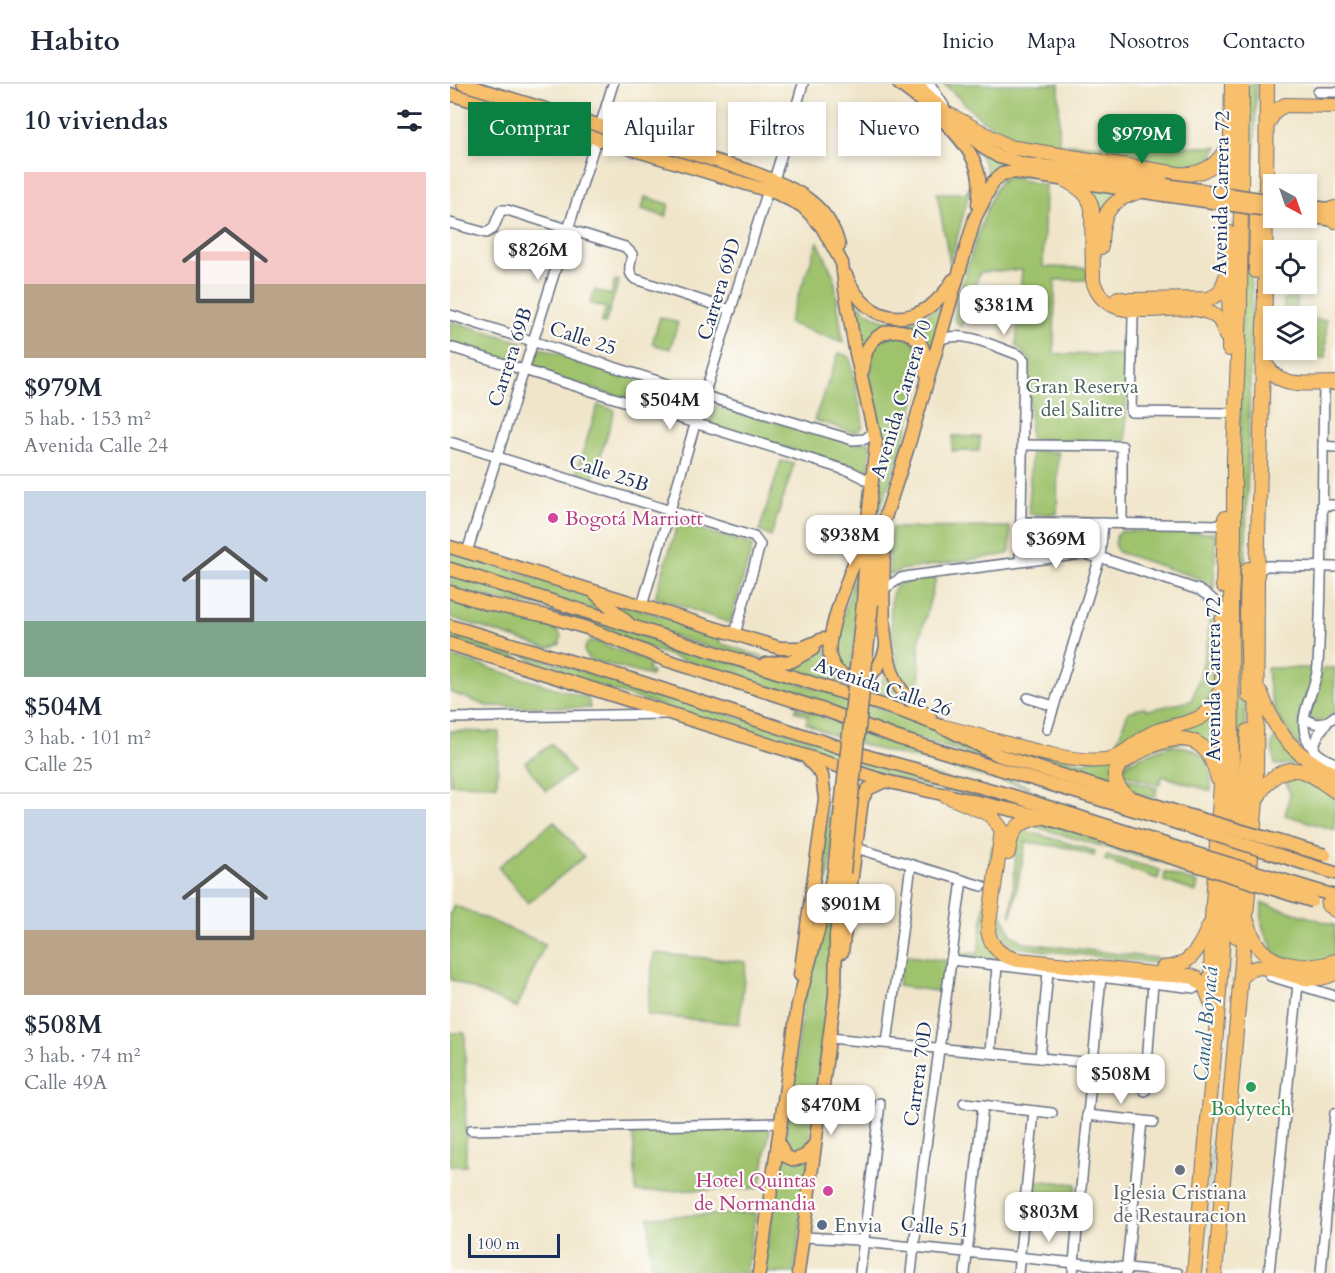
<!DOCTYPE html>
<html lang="es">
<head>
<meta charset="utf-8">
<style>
  :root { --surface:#fff; --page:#f2f2f3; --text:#1f2937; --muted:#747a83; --line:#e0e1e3; --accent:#0b8043 }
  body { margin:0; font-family:Cardo,serif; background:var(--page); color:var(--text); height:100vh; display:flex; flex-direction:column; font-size:22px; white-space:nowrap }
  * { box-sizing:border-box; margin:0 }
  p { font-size:20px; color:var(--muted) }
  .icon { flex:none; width:33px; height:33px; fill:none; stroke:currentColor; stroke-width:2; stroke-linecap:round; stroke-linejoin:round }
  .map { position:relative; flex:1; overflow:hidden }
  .details { display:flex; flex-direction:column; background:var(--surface); width:450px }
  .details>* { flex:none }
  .top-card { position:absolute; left:18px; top:18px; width:570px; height:54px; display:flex; gap:12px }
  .needle { width:39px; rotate:140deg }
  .controls { position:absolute; left:813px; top:90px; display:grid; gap:12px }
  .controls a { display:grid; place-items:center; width:54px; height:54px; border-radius:0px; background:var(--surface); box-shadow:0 3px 9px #0003; font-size:30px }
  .scale { position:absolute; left:18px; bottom:15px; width:92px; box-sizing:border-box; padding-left:6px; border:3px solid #1b2f5e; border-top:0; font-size:16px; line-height:21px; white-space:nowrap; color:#1b2f5e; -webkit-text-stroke:4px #fdfcf7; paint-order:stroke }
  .price { position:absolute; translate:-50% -51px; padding:0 14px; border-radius:12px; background:#fff; color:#222; font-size:20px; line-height:39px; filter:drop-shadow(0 2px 3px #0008) }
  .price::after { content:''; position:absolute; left:50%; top:36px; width:18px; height:14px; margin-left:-9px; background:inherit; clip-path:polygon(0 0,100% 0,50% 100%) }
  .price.on { background:var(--accent); color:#fff }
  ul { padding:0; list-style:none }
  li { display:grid; align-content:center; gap:12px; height:318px; padding:0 24px }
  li+li { border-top:2px solid var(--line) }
  li span { display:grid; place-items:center; height:186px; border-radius:0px; color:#555 }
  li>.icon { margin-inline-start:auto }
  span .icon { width:108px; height:108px; fill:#fffc; stroke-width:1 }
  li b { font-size:26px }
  h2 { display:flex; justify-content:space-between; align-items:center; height:72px; padding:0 24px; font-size:26px }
  .tag { padding:0 21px; border-radius:0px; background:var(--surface); box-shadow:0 3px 9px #0003; font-size:21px; line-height:54px }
  .tag.on { background:var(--accent); color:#fff }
  header { display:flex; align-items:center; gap:36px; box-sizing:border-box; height:84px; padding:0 30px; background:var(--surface); border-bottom:2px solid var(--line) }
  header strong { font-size:28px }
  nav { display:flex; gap:33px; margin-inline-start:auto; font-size:21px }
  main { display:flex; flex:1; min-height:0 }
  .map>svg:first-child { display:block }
  .green { fill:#9fc36d; stroke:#5d7966; stroke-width:1.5 }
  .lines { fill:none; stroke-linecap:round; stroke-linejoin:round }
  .stream { stroke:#53bad0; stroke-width:1.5 }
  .minor-casing { stroke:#666f83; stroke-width:12 }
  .major-casing { stroke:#666f83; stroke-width:15 }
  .highway-casing { stroke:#666f83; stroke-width:16 }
  .minor { stroke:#fff; stroke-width:9 }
  .major { stroke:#f8bf6c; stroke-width:12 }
  .highway { stroke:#f8bf6c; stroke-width:14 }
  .major-bridge-casing { stroke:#666f83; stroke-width:15; stroke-linecap:butt }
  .major-bridge { stroke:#f8bf6c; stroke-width:12 }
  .hotel-dot { fill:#d1479c; stroke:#fdfcf7; stroke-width:2 }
  .leisure-dot { fill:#2e9e5b; stroke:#fdfcf7; stroke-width:2 }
  .worship-dot { fill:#6b7280; stroke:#fdfcf7; stroke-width:2 }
  .service-dot { fill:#5c6f8a; stroke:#fdfcf7; stroke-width:2 }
  .labels { text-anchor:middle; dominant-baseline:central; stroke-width:4.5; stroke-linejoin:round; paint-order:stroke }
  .street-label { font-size:20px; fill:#1b2f5e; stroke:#fdfcf7 }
  .park-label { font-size:20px; fill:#435b62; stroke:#fdfcf7 }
  .hotel-label { font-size:20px; fill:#b23c85; stroke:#fdfcf7; text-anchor:start }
  .leisure-label { font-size:20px; fill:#27864d; stroke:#fdfcf7 }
  .worship-label { font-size:20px; fill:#5b616d; stroke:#fdfcf7 }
  .service-label { font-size:20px; fill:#4e5e75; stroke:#fdfcf7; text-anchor:start }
  .water-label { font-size:21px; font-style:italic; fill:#2f6086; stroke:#fdfcf7 }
</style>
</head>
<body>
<header>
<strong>Habito</strong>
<nav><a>Inicio</a><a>Mapa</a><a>Nosotros</a><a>Contacto</a></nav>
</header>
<main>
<section class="details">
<h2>10 viviendas<svg class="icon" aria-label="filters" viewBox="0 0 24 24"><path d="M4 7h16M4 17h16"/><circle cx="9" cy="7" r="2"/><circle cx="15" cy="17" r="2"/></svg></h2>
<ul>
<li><span style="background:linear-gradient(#f6c9c9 60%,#b9a48a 0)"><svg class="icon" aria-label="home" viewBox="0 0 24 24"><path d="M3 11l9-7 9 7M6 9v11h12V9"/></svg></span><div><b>$979M</b><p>5 hab. · 153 m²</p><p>Avenida Calle 24</p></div></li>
<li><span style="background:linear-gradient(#c9d6e8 70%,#7fa58c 0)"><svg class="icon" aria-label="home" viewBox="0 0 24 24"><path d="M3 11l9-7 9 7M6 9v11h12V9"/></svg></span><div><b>$504M</b><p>3 hab. · 101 m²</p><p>Calle 25</p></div></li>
<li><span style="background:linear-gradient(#c9d6e8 65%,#b9a48a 0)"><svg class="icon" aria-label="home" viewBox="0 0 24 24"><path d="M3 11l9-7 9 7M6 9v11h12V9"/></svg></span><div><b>$508M</b><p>3 hab. · 74 m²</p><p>Calle 49A</p></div></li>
</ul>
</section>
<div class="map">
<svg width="885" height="1189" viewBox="0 0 885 1189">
  <rect width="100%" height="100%" fill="#fdfcf7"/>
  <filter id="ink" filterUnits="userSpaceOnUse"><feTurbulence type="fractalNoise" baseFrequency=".0167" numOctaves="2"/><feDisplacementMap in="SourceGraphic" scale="12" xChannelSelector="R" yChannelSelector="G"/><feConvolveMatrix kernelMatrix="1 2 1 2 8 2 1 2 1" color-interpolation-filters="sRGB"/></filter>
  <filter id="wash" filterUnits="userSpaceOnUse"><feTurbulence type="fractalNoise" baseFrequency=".008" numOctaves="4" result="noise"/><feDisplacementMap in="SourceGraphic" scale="24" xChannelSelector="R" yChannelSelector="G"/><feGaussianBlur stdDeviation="1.35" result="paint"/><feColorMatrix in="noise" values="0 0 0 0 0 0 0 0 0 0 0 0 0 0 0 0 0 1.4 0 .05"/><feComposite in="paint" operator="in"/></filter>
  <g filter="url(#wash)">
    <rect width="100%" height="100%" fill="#f0e5c9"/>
    <g class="green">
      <path d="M 494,0 L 609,0 L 609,60 L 768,63 L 758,77 L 738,82 L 618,66 L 566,55 L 532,36 Z"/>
      <path d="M 795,0 L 806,0 C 805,25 806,50 804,74 C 801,93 798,111 798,130 C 797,160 802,188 802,218 L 795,487 L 795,658 L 785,837 L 786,602 Z"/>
      <path d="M 83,29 L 104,32 L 323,99 L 351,118 Z"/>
      <path d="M 504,46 L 533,67 L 592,89 L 538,98 C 538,73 521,62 504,46 Z"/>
      <path d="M 561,94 L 595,101 L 593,183 L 636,184 L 638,196 L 605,196 L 604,270 L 676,271 L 676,358 L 580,355 L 579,274 L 566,262 L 572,186 L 530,188 L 511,243 L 504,236 C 504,221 539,110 549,100 C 552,96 556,95 561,94 Z"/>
      <path d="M 521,102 L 500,180 L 487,109 L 516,109 Z"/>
      <path d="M 637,103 L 675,107 L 647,135 Z"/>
      <path d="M 195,113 L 219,120 L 216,133 L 192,125 Z"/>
      <path d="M 368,158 L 384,193 L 393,258 L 338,239 Z"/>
      <path d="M 165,196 L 169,197 L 155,240 L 151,239 L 156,224 L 140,219 L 145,206 L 161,211 Z"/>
      <path d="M 398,210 C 431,246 461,247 498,216 L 480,274 L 452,242 L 409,271 Z"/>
      <rect x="834" y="214" width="13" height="18"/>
      <path d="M 210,233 L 228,239 L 220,265 L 202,260 Z"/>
      <rect x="860" y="236" width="16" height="38"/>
      <path d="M 0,237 L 75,259 L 68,280 L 0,260 Z"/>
      <path d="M 452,250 L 467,262 L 472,290 L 452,365 L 424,441 L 432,355 L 418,285 L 421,263 L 427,256 Z"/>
      <path d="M 88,263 L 242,313 L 236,332 L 81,287 Z"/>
      <path d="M 389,269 L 400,273 L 412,332 L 413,342 L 406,349 L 364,336 Z"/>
      <path d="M 148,321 L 165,326 L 143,395 L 126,389 Z"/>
      <path d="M 265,322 L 407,360 L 419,357 L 420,368 L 418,392 L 408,386 L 260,341 Z"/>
      <path d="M 503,352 L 530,353 L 529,367 L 502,367 Z"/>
      <path d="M 581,367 L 608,368 L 607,430 L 579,430 Z"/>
      <path d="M 331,377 L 344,380 L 321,452 L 309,447 Z"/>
      <path d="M 228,439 L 303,461 L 280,539 L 205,513 Z"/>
      <path d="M 560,443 L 560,466 L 558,470 L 451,486 L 440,491 L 439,465 L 442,444 Z"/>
      <path d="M 580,446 L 641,447 L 645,449 L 645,459 L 640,464 L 616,463 L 583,468 L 577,463 L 577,450 Z"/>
      <path d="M 672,447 L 764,449 L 766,452 L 764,504 L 754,496 L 668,468 C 664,464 665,454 668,449 Z"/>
      <path d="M 0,467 L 138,510 L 168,534 L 0,481 Z"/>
      <path d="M 411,471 L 409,519 L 400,591 L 385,577 L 384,563 Z"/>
      <path d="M 0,490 L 107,522 C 65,522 39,514 0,504 Z"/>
      <path d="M 486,494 L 469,557 L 470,615 C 462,610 456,602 452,594 C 445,579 434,515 446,503 C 455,494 474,496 486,494 Z"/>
      <path d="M 154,514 L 272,551 L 269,559 L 314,573 L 288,572 L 183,540 Z"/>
      <path d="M 0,517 L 105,543 L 111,552 L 110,560 L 101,564 L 95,564 L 0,533 Z"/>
      <path d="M 758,522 L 764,533 L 763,607 L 757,619 L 747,627 L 696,642 L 674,660 L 665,664 L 678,628 L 694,623 L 698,626 L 741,617 C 751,593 763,547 758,522 Z"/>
      <path d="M 106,530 L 137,532 L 461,634 L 672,716 C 481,661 292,600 106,530 Z"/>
      <path d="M 0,547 L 51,564 L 75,579 L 0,557 Z"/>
      <path d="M 141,557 L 147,558 L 200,578 L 198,587 L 202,588 L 201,592 L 142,576 L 138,574 L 134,567 L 137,559 Z"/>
      <path d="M 374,559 L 383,588 L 395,601 L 337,583 L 367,566 Z"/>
      <path d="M 69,568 L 553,712 L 597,730 L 558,719 L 471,702 L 99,587 Z"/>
      <path d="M 0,572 L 138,614 L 140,624 L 37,622 L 0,608 Z"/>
      <path d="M 438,580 L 455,616 L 428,609 Z"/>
      <path d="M 817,584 L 862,584 L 861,599 L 850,630 L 849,639 L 857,666 L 855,668 C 829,641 819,622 817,584 Z"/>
      <path d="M 873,584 L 885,584 L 885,629 L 872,639 L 859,634 L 858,630 Z"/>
      <path d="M 347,623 L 440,658 L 579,702 L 579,704 L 427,665 L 379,650 L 356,639 L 358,632 L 345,627 Z"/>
      <path d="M 764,629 L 762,668 L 751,655 L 686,665 L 663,704 L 549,667 L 512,648 L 633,679 Z"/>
      <path d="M 0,647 L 49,648 L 47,701 L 0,700 Z"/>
      <path d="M 826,647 L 885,695 L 885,698 L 849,680 L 825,681 L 822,662 Z"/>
      <path d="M 102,660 L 123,688 L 96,707 L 75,679 Z"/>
      <path d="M 720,662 C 753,662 762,676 761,707 L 713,692 L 709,701 L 669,688 L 689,673 Z"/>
      <path d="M 847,690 L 885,711 L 885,746 L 835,731 L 840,710 L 834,692 Z"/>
      <path d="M 669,692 L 707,704 L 705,714 L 683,710 Z"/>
      <path d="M 389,710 L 379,789 L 357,865 L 379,716 L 381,712 Z"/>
      <path d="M 104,737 L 134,773 L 78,819 L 48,783 Z"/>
      <path d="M 591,737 L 741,786 L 668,767 L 576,740 Z"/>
      <path d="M 573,746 L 645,767 L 644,772 L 620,764 L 576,758 L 561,833 L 567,755 Z"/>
      <path d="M 542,763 L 547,764 L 543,868 L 710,898 L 508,872 L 508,868 L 528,870 Z"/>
      <path d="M 657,771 L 710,786 L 708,795 L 655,776 Z"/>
      <path d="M 715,788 L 748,799 L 746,808 L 714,797 Z"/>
      <path d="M 384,812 L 386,812 L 378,937 L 358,1063 L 342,1073 L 334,1063 L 355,910 Z"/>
      <path d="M 812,819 L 885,841 L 885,874 L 873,880 L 821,871 L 823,864 C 811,843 811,843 812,819 Z"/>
      <path d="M 4,821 L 95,860 L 67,924 L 0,895 L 0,830 Z"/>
      <path d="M 552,829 L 561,850 L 575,859 L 722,876 L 721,881 L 564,863 C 551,855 550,843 552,829 Z"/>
      <path d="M 204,869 L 296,878 L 289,940 L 197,931 Z"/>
      <path d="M 452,871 L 498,877 L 493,908 L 448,902 Z"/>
      <path d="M 0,949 L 15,949 L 16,1082 L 0,1082 Z"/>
      <path d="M 320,1044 L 310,1104 L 186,1108 L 183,1048 Z"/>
      <path d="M 330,1071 L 359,1076 L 344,1189 L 313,1189 Z"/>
      <path d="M 582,1096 L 626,1100 L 623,1127 L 579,1123 Z"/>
      <path d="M 306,1129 L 296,1189 L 201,1189 L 199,1133 Z"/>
    </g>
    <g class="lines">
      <g class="stream">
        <path d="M 777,889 L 780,855"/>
        <path d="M 752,1189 L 763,1055"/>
      </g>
    </g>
  </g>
  <g filter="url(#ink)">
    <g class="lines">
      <defs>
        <g id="minor">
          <path d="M 480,0 L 494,22"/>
          <path d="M 868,8 L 885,8"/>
          <path d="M 150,42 L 163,0"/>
          <path d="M 324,96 L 353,0"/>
          <path d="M 0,139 L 36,149 L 43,145 L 51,126 L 57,126 L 175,163 L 182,170 C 181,180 176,188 185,195 L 281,226"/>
          <path d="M 0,231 L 255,312 L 403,356 L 415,355 L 425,347"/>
          <path d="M 683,233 L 681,328 L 777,329"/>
          <path d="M 489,256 C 514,245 545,263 569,271 L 574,276 L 570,477"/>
          <path d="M 0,263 L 402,388 L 414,394 L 422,401"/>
          <path d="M 874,305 C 872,397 873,489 868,581 C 867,602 852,624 854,643 C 855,661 869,673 885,679"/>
          <path d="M 0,358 L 304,453 L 310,461 L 285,550"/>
          <path d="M 573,361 L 672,362 L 672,439"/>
          <path d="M 873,362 L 885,363"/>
          <path d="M 872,421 L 885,421"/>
          <path d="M 571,438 L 775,441"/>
          <path d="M 17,468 L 147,53"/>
          <path d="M 807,489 L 815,482 L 819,482 L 885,483"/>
          <path d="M 435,504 L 451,494 L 461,492 L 633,470 L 655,475 L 749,506 L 760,513 L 772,525"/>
          <path d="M 192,522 L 244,344 L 318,106"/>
          <path d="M 578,614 L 604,622"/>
          <path d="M 0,634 L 216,630"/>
          <path d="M 854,634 C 867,642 873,642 885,632"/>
          <path d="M 597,645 L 650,473 L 653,439"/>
          <path d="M 863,665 L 869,649 L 877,639"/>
          <path d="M 406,764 L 532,802"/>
          <path d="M 501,876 L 745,904"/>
          <path d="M 820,892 L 885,912"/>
          <path d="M 380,954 L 696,984"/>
          <path d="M 437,959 L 461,781"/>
          <path d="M 540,969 L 547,882"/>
          <path d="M 590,974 L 598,888"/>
          <path d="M 695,1007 L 703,899"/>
          <path d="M 514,1019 L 602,1029"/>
          <path d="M 637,1031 L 703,1038"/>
          <path d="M 21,1046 L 330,1039"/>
          <path d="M 354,1153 L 408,1156 L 413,1155"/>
          <path d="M 408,1156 L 413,1158 L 728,1189"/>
          <path d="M 410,1189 L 430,1019"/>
          <path d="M 461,1189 L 473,1084 L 512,796"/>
          <path d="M 515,1189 L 533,1021"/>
          <path d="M 568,1189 L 584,1027"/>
          <path d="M 623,1189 L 651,893"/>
          <path d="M 676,1189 L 692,1037"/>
          <path d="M 819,1189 L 848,900"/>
          <path d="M 871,1189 L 885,1029"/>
        </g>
        <g id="major">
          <path d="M 13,0 L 299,87 C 338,101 379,117 389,162"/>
          <path d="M 449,0 C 475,19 521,56 528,89 C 531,99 529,110 528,121"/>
          <path d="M 466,0 L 534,64 L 549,73 L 574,80 L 629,86 L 716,101"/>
          <path d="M 0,10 L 326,109 L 352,122 L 363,133 L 372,143 L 392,179 L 395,205 L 405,265 L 426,358 L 417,445 L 413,519"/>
          <path d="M 856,122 L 885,126"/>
          <path d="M 856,132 L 885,136"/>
          <path d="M 396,191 C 418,247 474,246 503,196"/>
          <path d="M 413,286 C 414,279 414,271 418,264 C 429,243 459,240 471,261 C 476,270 476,280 476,289"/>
          <path d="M 412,458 C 403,483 375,548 380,573 C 382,580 386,587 393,591 C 416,606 432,583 436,562"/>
          <path d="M 434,461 C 434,503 428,567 450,604 C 458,616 469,625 480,633"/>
          <path d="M 0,463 L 330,564 L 352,564 L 373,555"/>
          <path d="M 0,485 L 451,627 L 493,643 L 548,671 L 730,729"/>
          <path d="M 0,508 L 38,520 L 97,532 L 137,544 L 216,576 L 377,627 L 448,654 L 727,739"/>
          <path d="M 145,509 L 179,540"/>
          <path d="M 422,520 L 426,472 L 431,446 L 458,363 L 525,134 L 543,98 L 552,90 L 564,88 L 714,111"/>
          <path d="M 0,542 L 184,596 L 420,673 L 560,711 L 721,762"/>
          <path d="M 0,560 L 435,697 L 593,733 L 717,772"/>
          <path d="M 315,580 L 342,577 L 363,565"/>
          <path d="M 872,785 L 885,789"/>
          <path d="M 865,806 L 885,812"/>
          <path d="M 392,868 L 412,716 L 418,705 L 435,697"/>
          <path d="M 350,891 L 375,715 L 372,691 L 357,674"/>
          <path d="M 328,1058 L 335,1072 L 344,1076 L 355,1072 L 364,1061"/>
          <path d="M 309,1189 L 348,920 L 384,788"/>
          <path d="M 348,1189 L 385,911 L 386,851 L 394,789"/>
        </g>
        <g id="highway">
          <path d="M 500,31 L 559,63 L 728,90 C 753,92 768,81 780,59"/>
          <path d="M 817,41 L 825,27 L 835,21 L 885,22"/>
          <path d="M 615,96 C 628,103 639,109 642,125 L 643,196 C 656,251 734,209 765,232 C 772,236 774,245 776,252"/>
          <path d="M 780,100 L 782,0"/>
          <path d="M 881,125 L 885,124"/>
          <path d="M 883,136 L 885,137"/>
          <path d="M 651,163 C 651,130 659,115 692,107"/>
          <path d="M 806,187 L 807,125"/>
          <path d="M 668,214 L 677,216 L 759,215 L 770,209 L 776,193"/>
          <path d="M 779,265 L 780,149"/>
          <path d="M 814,276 C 826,306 858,299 885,299"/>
          <path d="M 798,485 L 797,528 L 799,612"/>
          <path d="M 773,502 L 775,434"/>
          <path d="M 811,609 C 826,651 845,672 885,691"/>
          <path d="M 493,643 C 535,651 621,684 660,675 C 677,671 689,653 707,647 C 734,638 759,640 769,609"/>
          <path d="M 495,711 L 541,731 L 552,746 L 538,846 C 540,863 552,873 569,876 L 704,890 L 740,892 L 746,894 L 755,903 L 761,918"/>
          <path d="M 679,714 C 673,708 664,701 665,691 C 666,682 674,678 680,674 C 698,662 725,648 747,659 C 760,667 764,681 768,695"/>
          <path d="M 807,715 C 817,694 837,677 861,691 C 869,695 877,702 885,707"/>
          <path d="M 558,769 C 561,743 568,738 593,733"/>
          <path d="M 878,821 L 885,826"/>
          <path d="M 798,839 C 801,850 807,864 817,871 C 834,884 866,885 885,877"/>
          <path d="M 786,852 L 798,647"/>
          <path d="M 713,884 C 739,884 750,864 759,842"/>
          <path d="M 792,892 C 816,866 848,909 885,889"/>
          <path d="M 761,894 L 762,834 L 772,684 L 772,536"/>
          <path d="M 744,1189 L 766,949 L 777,796 L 782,700 L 781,513 L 784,459 L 784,372 L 790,222 L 792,0"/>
          <path d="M 765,1189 L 806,717 L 807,489 L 815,208 L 817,0"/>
        </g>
      </defs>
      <use href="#minor" class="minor-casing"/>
      <use href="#major" class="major-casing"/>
      <use href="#highway" class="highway-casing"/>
      <use href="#minor" class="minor"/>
      <use href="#major" class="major"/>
      <use href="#highway" class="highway"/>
      <defs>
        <g id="major-bridge">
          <path d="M 716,101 L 824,117"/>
          <path d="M 714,111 L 824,127"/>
          <path d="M 730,729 L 875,771"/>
          <path d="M 727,739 L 872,785"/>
          <path d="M 721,762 L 865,806"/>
          <path d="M 717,772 L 862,817"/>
          <path d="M 384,788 L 413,519"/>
          <path d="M 394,789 L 422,520"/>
        </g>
      </defs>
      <use href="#major-bridge" class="major-bridge-casing"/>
      <use href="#major-bridge" class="major-bridge"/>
    </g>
  </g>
  <g class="hotel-dot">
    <circle cx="103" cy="434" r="6"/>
    <circle cx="378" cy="1107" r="6"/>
  </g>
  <circle class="leisure-dot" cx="801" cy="1003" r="6"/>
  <circle class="worship-dot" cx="730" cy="1086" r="6"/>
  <circle class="service-dot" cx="372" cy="1141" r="6"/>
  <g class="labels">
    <g class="street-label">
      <text transform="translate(771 109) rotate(-89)">Avenida Carrera 72</text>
      <text transform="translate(269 205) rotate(-73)">Carrera 69D</text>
      <text transform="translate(133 254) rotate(18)">Calle 25</text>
      <text transform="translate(60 273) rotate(-72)">Carrera 69B</text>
      <text transform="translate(451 315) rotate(-73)">Avenida Carrera 70</text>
      <text transform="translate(159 389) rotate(18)">Calle 25B</text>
      <text transform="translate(763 595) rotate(-90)">Avenida Carrera 72</text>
      <text transform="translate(433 603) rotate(19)">Avenida Calle 26</text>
      <text transform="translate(468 990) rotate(-82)">Carrera 70D</text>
      <text transform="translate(485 1143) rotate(6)">Calle 51</text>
    </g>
    <g class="park-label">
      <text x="632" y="302">Gran Reserva<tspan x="632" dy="23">del Salitre</tspan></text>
    </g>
    <g class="hotel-label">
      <text x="115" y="434">Bogotá Marriott</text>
      <text x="366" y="1096" text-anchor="end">Hotel Quintas<tspan x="366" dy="23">de Normandia</tspan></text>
    </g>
    <g class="leisure-label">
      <text x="801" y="1024">Bodytech</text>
    </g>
    <g class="worship-label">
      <text x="730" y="1108">Iglesia Cristiana<tspan x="730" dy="23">de Restauracion</tspan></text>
    </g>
    <g class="service-label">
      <text x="384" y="1141">Envia</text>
    </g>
    <g class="water-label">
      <text transform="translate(756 940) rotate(-85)">Canal Boyacá</text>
    </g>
  </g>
</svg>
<div class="controls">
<a><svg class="needle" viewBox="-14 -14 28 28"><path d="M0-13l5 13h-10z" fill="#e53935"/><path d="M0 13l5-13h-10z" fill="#747a83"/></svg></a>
<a><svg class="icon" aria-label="locate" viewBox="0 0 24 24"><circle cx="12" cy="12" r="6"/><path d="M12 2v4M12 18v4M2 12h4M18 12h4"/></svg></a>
<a><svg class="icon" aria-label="layers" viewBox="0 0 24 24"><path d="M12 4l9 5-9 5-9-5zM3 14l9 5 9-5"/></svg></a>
</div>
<div class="scale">100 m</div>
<b class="price on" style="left:692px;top:81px">$979M</b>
<b class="price" style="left:88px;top:197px">$826M</b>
<b class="price" style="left:554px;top:252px">$381M</b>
<b class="price" style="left:220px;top:347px">$504M</b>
<b class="price" style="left:400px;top:482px">$938M</b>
<b class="price" style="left:606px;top:486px">$369M</b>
<b class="price" style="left:401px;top:851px">$901M</b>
<b class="price" style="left:671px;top:1021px">$508M</b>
<b class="price" style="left:381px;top:1052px">$470M</b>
<b class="price" style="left:599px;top:1159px">$803M</b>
<div class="top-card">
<a class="tag on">Comprar</a>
<a class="tag">Alquilar</a>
<a class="tag">Filtros</a>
<a class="tag">Nuevo</a>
</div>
</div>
</main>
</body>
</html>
